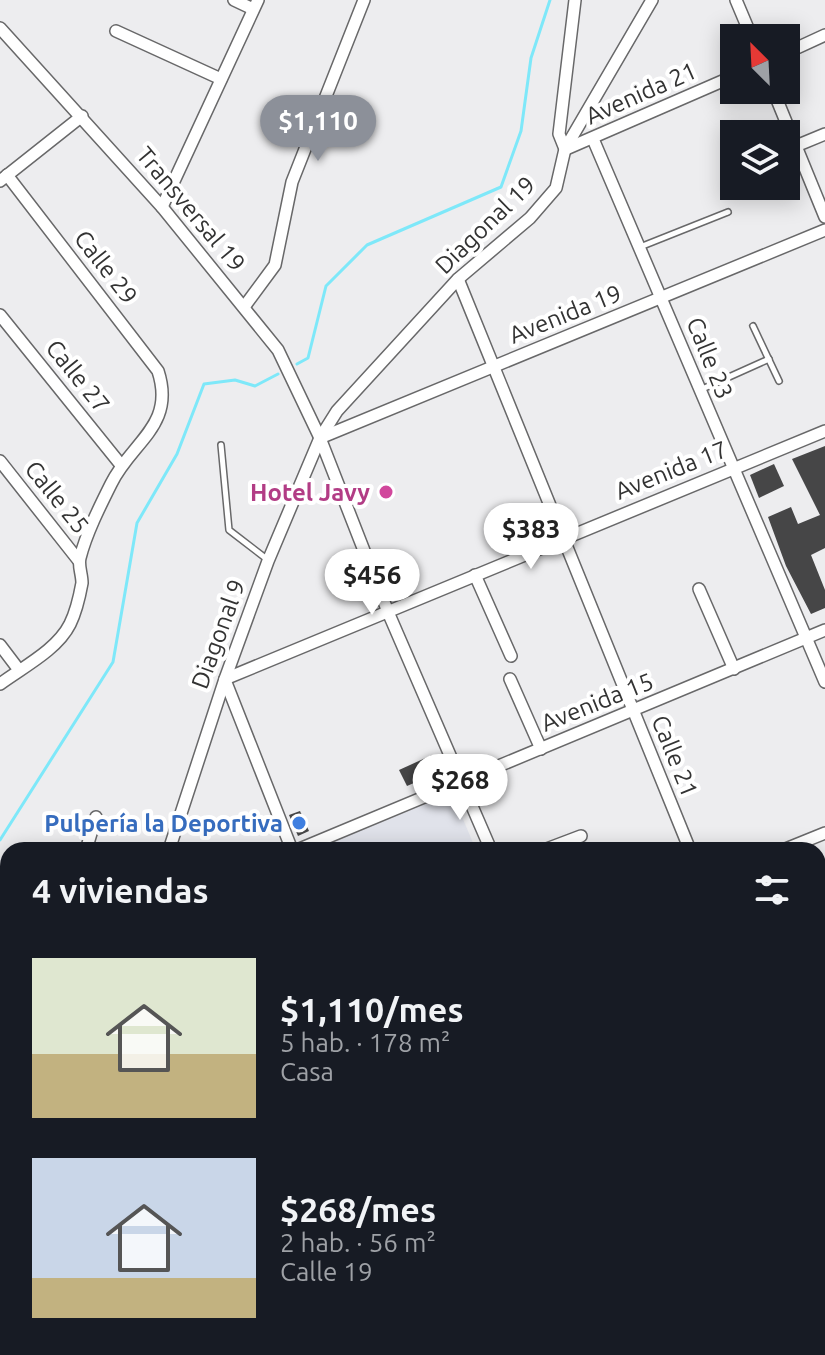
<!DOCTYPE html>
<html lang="es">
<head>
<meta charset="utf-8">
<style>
  :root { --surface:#171b24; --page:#20242c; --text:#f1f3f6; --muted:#9ea1a6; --accent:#8c9099 }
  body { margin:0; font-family:Ubuntu,sans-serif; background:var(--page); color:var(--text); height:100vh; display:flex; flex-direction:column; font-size:30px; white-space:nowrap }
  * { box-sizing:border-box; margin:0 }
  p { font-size:26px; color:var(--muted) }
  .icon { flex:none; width:44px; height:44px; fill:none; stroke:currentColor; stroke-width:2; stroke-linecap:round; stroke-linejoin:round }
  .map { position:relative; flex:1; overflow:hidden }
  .panel { position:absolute; left:0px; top:842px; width:826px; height:514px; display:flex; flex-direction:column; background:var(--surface); border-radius:24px 24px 0 0; box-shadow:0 4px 20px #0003 }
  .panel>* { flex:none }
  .needle { width:52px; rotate:336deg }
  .buttons { position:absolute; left:720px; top:24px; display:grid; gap:16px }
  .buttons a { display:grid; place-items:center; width:80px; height:80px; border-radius:0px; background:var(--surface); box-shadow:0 4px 20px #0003; font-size:40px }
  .price { position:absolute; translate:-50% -68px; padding:0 18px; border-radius:28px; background:#fff; color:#222; font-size:26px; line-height:52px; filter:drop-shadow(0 2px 4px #0008) }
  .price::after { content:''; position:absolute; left:50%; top:48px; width:24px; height:18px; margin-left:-12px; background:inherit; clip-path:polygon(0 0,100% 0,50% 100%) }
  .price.on { background:var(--accent); color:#fff }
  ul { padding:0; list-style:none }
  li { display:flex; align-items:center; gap:24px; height:200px; padding:0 32px }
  li span { display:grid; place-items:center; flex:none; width:224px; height:160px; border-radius:0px; color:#555 }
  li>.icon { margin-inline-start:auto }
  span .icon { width:96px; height:96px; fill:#fffc; stroke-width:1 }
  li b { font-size:34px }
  h2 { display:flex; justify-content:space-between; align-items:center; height:96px; padding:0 32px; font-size:34px }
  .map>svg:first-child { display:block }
  .commercial { fill:#f7dcdd }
  .built { fill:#e0e2ea }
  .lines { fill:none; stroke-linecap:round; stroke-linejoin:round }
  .stream { stroke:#7ee8f9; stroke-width:3 }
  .building { fill:#464647 }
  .service-casing { stroke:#686869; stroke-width:8 }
  .minor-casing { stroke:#686869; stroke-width:14 }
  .tertiary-casing { stroke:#686869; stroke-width:17 }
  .service { stroke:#fff; stroke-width:5 }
  .minor { stroke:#fff; stroke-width:11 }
  .tertiary { stroke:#fff; stroke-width:14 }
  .hotel-dot { fill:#d1479c; stroke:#fff; stroke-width:3 }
  .shop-dot { fill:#3f7fe0; stroke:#fff; stroke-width:3 }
  .labels { text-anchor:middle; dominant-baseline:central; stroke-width:8; stroke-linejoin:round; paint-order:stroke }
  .street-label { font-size:24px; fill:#333; stroke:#fff }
  .hotel-label { font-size:24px; font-weight:bold; fill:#b23c85; stroke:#fff; text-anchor:end }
  .shop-label { font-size:24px; font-weight:bold; fill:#366cbe; stroke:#fff; text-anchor:end }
</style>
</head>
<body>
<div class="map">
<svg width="825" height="1355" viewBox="0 0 825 1355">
  <rect width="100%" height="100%" fill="#ededef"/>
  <path class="commercial" d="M 825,1305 L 825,1355 L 810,1355 L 807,1348 L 818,1348 L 818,1308 Z"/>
  <g class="built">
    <path d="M 452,793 L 476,850 L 313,850 Z"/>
    <path d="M 58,1348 L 380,1348 L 372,1352 L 373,1355 L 61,1355 Z"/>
    <path d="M 563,1348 L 689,1348 L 691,1355 L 545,1355 Z"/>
  </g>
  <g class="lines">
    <g class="stream">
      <path d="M 297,364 L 308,358 L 326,286 L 367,245 L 501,187 L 521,131 L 531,58 L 550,0"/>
      <path d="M 0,840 L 113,662 L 137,523 L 177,454 L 204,384 L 235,380 L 255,386 L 278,374"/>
    </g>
  </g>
  <g class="building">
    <path d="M 825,446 L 825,548 L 811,555 L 825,590 L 825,608 L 811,614 L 786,566 L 768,517 L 791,507 L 798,524 L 820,515 L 792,459 Z"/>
    <path d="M 774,464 L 784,486 L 759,498 L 750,475 Z"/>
    <path d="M 432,755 L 439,772 L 407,786 L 399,770 Z"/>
    <path d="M 300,811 L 309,831 L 298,836 L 289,815 Z"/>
  </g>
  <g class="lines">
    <defs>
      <g id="service">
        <path d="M 640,247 L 728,212"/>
        <path d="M 753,326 L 779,381"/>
        <path d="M 700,390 L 769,359"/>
        <path d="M 221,445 L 229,530 L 268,560"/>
        <path d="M 190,1348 L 193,1355"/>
        <path d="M 97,1355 L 109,1348"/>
        <path d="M 352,1355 L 370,1348"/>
      </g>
      <g id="minor">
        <path d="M 234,0 L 253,9"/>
        <path d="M 736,0 L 752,38"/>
        <path d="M 0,28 L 162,207 L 278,350 L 320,438 L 388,612 L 491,850"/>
        <path d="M 116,31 L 221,79"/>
        <path d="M 786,53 L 825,35"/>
        <path d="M 773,90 L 825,217"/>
        <path d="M 593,139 L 825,682"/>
        <path d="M 796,146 L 825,134"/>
        <path d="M 565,149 L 559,134 L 575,0"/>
        <path d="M 566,149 L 734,76"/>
        <path d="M 0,181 L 82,116"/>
        <path d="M 162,207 L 258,0"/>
        <path d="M 458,279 L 690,850"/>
        <path d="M 244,307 L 275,265 L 292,182 L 364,0"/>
        <path d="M 0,315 L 121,465"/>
        <path d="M 320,438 L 825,230"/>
        <path d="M 0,461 L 79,561"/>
        <path d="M 475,575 L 511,656"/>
        <path d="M 699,589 L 734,669"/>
        <path d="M 0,645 L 19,670"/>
        <path d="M 225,679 L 825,431"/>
        <path d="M 510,679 L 541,749"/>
        <path d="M 225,680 L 292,850"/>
        <path d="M 0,684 C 23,667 57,650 70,624 C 75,614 80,594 82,583 C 82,574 78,566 80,558 C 86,534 100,506 111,484 C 131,442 176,426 158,371 L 7,175"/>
        <path d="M 86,850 L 96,817"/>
        <path d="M 169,850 L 225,679 L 268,561 L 320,438 L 337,411 L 458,279 L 530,218 L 556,188 L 565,149 L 652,0"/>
        <path d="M 297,850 L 825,630"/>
        <path d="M 544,850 L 581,836"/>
        <path d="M 783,850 L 825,833"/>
        <path d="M 0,983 L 8,985"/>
        <path d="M 818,1033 L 825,1030"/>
        <path d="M 0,1122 L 8,1095"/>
        <path d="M 818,1152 L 825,1168"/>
        <path d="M 0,1169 L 8,1171"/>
        <path d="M 818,1237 L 825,1234"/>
        <path d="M 500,1348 L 503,1355"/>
        <path d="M 699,1348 L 701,1355"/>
        <path d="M 518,1355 L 536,1348"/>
      </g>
      <g id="tertiary">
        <path d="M 0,1330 L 8,1335"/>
        <path d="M 0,1345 L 10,1355"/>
        <path d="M 46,1348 L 53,1355"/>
        <path d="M 26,1355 L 37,1348"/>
      </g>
    </defs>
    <use href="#service" class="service-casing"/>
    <use href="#minor" class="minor-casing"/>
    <use href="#tertiary" class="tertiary-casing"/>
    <use href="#service" class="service"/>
    <use href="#minor" class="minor"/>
    <use href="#tertiary" class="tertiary"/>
  </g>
  <circle class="hotel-dot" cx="386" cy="492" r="8"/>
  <circle class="shop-dot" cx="299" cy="823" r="8"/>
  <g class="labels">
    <g class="street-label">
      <text transform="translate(641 93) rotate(-24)">Avenida 21</text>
      <text transform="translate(191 209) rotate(50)">Transversal 19</text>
      <text transform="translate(485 225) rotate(-44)">Diagonal 19</text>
      <text transform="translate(106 267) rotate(52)">Calle 29</text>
      <text transform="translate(565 314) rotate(-22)">Avenida 19</text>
      <text transform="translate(710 358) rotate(68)">Calle 23</text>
      <text transform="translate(78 376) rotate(51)">Calle 27</text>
      <text transform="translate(671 470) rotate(-22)">Avenida 17</text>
      <text transform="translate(57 497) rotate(51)">Calle 25</text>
      <text transform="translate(218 634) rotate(-70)">Diagonal 9</text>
      <text transform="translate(597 702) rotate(-22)">Avenida 15</text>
      <text transform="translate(675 756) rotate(68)">Calle 21</text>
    </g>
    <g class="hotel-label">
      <text x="370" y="492">Hotel Javy</text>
    </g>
    <g class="shop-label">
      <text x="283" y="823">Pulpería la Deportiva</text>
    </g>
  </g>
</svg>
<div class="buttons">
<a><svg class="needle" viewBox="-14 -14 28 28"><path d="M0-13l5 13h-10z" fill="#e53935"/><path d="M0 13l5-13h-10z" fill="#9ea1a6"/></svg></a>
<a><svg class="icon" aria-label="layers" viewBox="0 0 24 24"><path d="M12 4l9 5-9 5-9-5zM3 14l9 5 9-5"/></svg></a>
</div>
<b class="price on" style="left:318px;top:163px">$1,110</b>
<b class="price" style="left:531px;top:571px">$383</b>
<b class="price" style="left:372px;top:617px">$456</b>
<b class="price" style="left:460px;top:822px">$268</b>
<section class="panel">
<h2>4 viviendas<svg class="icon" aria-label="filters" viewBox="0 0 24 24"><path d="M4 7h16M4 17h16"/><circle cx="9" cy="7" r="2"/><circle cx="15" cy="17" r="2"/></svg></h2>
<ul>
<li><span style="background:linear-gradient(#dfe7d0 60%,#c2b280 0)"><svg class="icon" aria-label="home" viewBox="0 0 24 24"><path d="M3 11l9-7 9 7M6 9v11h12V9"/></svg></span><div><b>$1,110/mes</b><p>5 hab. · 178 m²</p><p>Casa</p></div></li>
<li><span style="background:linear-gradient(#c9d6e8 75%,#c2b280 0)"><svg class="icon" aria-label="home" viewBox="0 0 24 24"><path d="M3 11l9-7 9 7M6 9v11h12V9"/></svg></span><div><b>$268/mes</b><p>2 hab. · 56 m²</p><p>Calle 19</p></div></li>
</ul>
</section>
</div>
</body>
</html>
